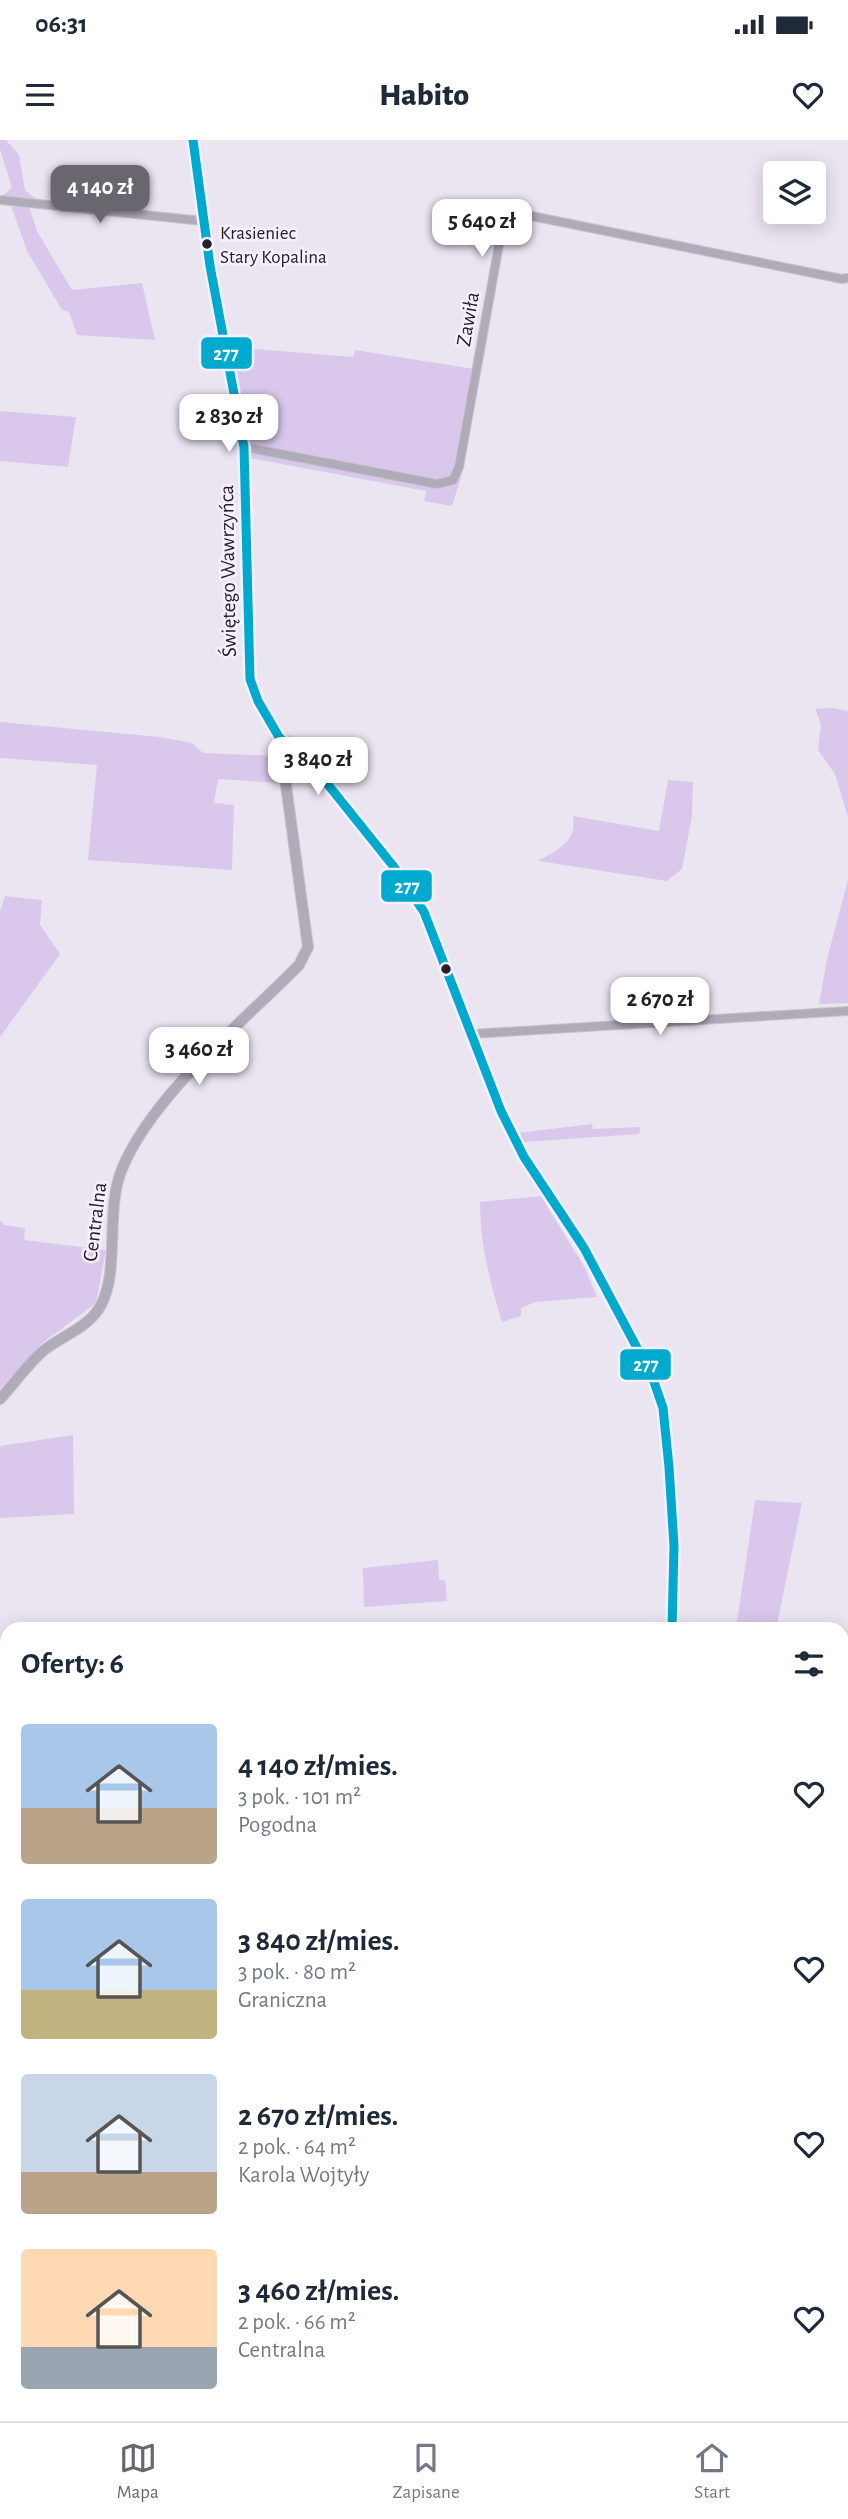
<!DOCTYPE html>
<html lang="pl">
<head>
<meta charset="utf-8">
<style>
  :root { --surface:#fff; --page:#f6f6f7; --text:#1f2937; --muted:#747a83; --line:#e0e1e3; --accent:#6a666f }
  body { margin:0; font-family:"Alegreya Sans",sans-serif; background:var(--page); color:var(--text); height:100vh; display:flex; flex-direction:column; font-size:26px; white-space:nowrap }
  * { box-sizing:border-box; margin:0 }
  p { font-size:23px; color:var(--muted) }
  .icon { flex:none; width:38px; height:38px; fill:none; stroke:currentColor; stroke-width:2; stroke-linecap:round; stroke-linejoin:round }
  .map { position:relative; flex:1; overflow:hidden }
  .side { position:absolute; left:0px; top:1482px; width:849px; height:800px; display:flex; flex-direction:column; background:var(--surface); border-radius:21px 21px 0 0; box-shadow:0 4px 18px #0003 }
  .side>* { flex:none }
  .tools { position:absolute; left:763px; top:21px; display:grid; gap:14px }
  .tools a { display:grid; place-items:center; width:63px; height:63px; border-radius:7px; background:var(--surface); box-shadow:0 4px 18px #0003; font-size:35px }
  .price { position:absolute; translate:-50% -60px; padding:0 16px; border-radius:14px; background:#fff; color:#222; font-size:23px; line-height:46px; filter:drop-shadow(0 2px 4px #0008) }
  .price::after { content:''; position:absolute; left:50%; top:42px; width:21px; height:16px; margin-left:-10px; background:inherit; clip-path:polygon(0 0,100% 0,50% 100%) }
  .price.active { background:var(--accent); color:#fff }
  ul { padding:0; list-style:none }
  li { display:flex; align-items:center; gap:21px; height:175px; padding:0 21px }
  li span { display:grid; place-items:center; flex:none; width:196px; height:140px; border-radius:7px; color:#555 }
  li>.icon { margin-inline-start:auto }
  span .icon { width:84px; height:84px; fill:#fffc; stroke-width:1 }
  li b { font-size:30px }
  h2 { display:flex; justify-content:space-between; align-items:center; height:84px; padding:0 21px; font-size:30px }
  .status { display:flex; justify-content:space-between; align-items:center; height:49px; padding:0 35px; background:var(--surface); direction:ltr }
  .status svg { height:19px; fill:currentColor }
  header { display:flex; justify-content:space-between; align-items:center; height:91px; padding:0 21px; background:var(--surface); font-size:32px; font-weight:800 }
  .menu { display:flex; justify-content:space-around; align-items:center; height:98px; border-top:2px solid var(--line); background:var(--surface); font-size:19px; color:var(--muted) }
  .menu a { display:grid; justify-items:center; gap:4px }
  .menu .active { color:var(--accent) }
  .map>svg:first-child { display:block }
  .green { fill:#d9c8ec }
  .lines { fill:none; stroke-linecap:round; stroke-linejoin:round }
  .minor-casing { stroke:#c7c3cd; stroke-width:10 }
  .tertiary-casing { stroke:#c7c3cd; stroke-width:12 }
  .minor { stroke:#b1aab9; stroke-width:8 }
  .tertiary { stroke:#b1aab9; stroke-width:10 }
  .bus-1-casing { stroke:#f6f0fe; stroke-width:14 }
  .bus-1 { stroke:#00a9ce; stroke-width:9 }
  .bus-dot { fill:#252129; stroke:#f6f0fe; stroke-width:2.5 }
  .labels { text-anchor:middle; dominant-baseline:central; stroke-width:5; stroke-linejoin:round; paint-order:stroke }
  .bus-label { font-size:19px; fill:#252129; stroke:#f6f0fe; text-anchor:start }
  .street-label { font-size:21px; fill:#252129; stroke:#f6f0fe }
  .line-badge { stroke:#f6f0fe; stroke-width:2.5 }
  .badge-label { font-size:19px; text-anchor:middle; font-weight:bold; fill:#fff }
</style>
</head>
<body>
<div class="status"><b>06:31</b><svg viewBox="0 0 49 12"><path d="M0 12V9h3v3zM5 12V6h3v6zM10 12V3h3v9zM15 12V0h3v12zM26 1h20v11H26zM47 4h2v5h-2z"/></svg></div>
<header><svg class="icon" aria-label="menu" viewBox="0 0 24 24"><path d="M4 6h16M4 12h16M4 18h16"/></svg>Habito<svg class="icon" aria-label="heart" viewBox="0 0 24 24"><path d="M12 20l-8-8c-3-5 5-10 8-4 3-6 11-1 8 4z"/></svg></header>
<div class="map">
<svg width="848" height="2281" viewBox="0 0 848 2281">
  <rect width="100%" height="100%" fill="#ebe5f2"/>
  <g class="green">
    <path d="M 0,0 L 6,0 L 19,15 L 25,50 L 37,60 L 0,57 L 12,48 L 0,9 Z"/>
    <path d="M 11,65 L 29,66 L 37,91 L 72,150 L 142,143 L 155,200 L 77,195 L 69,172 L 62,170 L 27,111 Z"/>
    <path d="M 229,207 L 353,217 L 355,210 L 474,229 L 458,328 L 451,338 L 438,343 L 248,304 Z"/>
    <path d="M 0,271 L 76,277 L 68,327 L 0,321 Z"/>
    <path d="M 252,310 L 432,346 L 451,345 L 463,331 L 452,366 L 424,361 L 426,351 L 250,318 L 249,313 Z"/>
    <path d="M 832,568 L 848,571 L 848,677 L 835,634 L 818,610 L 821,584 L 815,569 Z"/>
    <path d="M 0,582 L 160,597 L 192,603 L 203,613 L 277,616 L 280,643 L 218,639 L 214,663 L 234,665 L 232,730 L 88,720 L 97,625 L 0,618 Z"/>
    <path d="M 668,640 L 693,642 L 692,676 L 682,729 L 667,741 L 538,721 C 559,709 577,702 573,676 L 659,691 Z"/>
    <path d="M 848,740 L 848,863 L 819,864 L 827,819 Z"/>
    <path d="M 5,756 L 42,760 L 40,785 L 60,814 L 0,897 L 0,772 Z"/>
    <path d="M 592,984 L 593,989 L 641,987 L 639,994 L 524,1002 L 518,993 Z"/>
    <path d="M 541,1056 L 585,1128 L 597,1157 L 535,1162 L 521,1168 L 521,1176 L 502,1182 C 490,1143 480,1103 480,1062 Z"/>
    <path d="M 0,1080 L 4,1085 L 25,1088 L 24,1100 L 106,1110 L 96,1163 L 41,1204 L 0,1249 Z"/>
    <path d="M 73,1295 L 74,1374 L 0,1378 L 0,1306 Z"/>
    <path d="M 755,1360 L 802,1363 L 776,1489 L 736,1489 Z"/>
    <path d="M 438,1420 L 439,1440 L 445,1440 L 447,1461 L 364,1467 L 363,1428 Z"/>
    <rect x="0" y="2108" width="7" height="89"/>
  </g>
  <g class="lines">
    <defs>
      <g id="minor">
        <path d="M 0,60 L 203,81"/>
        <path d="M 244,307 L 437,344 L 453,340 L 459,327 L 504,77 L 512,72 L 842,139 L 848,138"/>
        <path d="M 471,894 L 848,871"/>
        <path d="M 842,1545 L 848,1546"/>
        <path d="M 842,1996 L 848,1996"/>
        <path d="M 0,2104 L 7,2104"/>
        <path d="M 842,2187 L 848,2187"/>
        <path d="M 115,2275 L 118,2281"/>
      </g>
      <g id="tertiary">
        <path d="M 193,0 L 210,126 L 244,307 L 250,539 L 258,561 L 279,597 L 317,631 L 394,727 L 424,772 L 501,971 L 524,1017 L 584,1108 L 652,1236 L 663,1268 L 669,1327 L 674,1406 L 672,1489"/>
        <path d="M 0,1259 C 14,1244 27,1225 43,1211 C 61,1196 89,1188 101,1165 C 120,1130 105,1069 122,1029 C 153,954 242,883 299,825 L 308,807 L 282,616 L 287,601"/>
        <path d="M 736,2275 L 737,2281"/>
      </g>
    </defs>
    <use href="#minor" class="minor-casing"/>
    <use href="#tertiary" class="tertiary-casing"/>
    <use href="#minor" class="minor"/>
    <use href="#tertiary" class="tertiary"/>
    <defs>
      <path id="bus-1" d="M 193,0 L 210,126 L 244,307 L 250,539 L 258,561 L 279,597 L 317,631 L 394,727 L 424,772 L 501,971 L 524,1017 L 584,1108 L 652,1236 L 663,1268 L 669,1327 L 674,1406 L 672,1489"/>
    </defs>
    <use href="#bus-1" class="bus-1-casing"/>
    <use href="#bus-1" class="bus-1"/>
  </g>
  <g class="bus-dot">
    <circle cx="207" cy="104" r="6"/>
    <circle cx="446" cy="829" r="6"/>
  </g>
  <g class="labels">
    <g class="bus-label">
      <text x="220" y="93">Krasieniec<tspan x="220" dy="24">Stary Kopalina</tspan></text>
    </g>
    <g class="street-label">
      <text transform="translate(468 179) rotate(-80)">Zawiła</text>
      <text transform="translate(228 431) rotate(-91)">Świętego Wawrzyńca</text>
      <text transform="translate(95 1082) rotate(-83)">Centralna</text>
    </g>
  </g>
  <g class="line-badge">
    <rect x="200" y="196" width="53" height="34" rx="7" fill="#00a9ce"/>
    <rect x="380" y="729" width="53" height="34" rx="7" fill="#00a9ce"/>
    <rect x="619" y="1208" width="53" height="33" rx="7" fill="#00a9ce"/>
  </g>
  <g class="badge-label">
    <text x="226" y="220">277</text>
    <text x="407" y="753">277</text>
    <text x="646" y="1231">277</text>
  </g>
</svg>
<div class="tools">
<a><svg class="icon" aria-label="layers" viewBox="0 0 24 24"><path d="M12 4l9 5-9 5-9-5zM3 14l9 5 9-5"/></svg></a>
</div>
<b class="price active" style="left:100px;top:85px">4 140 zł</b>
<b class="price" style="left:482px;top:119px">5 640 zł</b>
<b class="price" style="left:229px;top:314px">2 830 zł</b>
<b class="price" style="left:318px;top:657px">3 840 zł</b>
<b class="price" style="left:660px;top:897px">2 670 zł</b>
<b class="price" style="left:199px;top:947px">3 460 zł</b>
<section class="side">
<h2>Oferty: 6<svg class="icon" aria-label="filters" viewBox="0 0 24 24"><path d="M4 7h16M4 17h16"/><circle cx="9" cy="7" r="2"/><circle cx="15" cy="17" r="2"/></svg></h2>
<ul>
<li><span style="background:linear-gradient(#a9c7e8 60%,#b9a48a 0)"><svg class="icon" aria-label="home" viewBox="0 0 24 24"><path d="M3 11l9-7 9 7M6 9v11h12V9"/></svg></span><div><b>4 140 zł/mies.</b><p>3 pok. · 101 m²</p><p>Pogodna</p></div><svg class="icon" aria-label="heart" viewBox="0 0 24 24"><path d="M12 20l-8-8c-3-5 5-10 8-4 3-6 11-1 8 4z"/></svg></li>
<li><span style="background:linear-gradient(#a9c7e8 65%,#c2b280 0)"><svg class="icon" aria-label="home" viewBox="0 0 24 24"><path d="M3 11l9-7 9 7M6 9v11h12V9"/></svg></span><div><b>3 840 zł/mies.</b><p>3 pok. · 80 m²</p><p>Graniczna</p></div><svg class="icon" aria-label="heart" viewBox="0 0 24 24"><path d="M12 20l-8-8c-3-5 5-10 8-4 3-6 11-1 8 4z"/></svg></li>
<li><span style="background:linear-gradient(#c9d6e8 70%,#b9a48a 0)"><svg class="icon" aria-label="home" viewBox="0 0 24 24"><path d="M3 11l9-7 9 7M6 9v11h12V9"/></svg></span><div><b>2 670 zł/mies.</b><p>2 pok. · 64 m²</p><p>Karola Wojtyły</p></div><svg class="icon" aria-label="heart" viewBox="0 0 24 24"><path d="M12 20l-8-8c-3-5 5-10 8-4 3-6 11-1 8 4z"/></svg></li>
<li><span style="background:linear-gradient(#ffd9b3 70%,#9aa5b1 0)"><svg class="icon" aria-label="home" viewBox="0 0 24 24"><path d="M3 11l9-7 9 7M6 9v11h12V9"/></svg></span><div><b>3 460 zł/mies.</b><p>2 pok. · 66 m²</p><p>Centralna</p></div><svg class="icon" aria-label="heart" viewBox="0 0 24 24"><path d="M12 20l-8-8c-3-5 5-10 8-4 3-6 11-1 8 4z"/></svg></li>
</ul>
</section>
</div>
<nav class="menu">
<a class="active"><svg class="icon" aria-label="map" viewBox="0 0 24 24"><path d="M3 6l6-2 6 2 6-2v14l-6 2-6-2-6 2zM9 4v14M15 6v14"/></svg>Mapa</a>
<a><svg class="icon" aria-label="saved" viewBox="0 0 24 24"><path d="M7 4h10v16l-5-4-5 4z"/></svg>Zapisane</a>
<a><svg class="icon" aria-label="home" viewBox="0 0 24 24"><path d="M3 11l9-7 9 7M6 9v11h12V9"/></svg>Start</a>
</nav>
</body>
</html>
